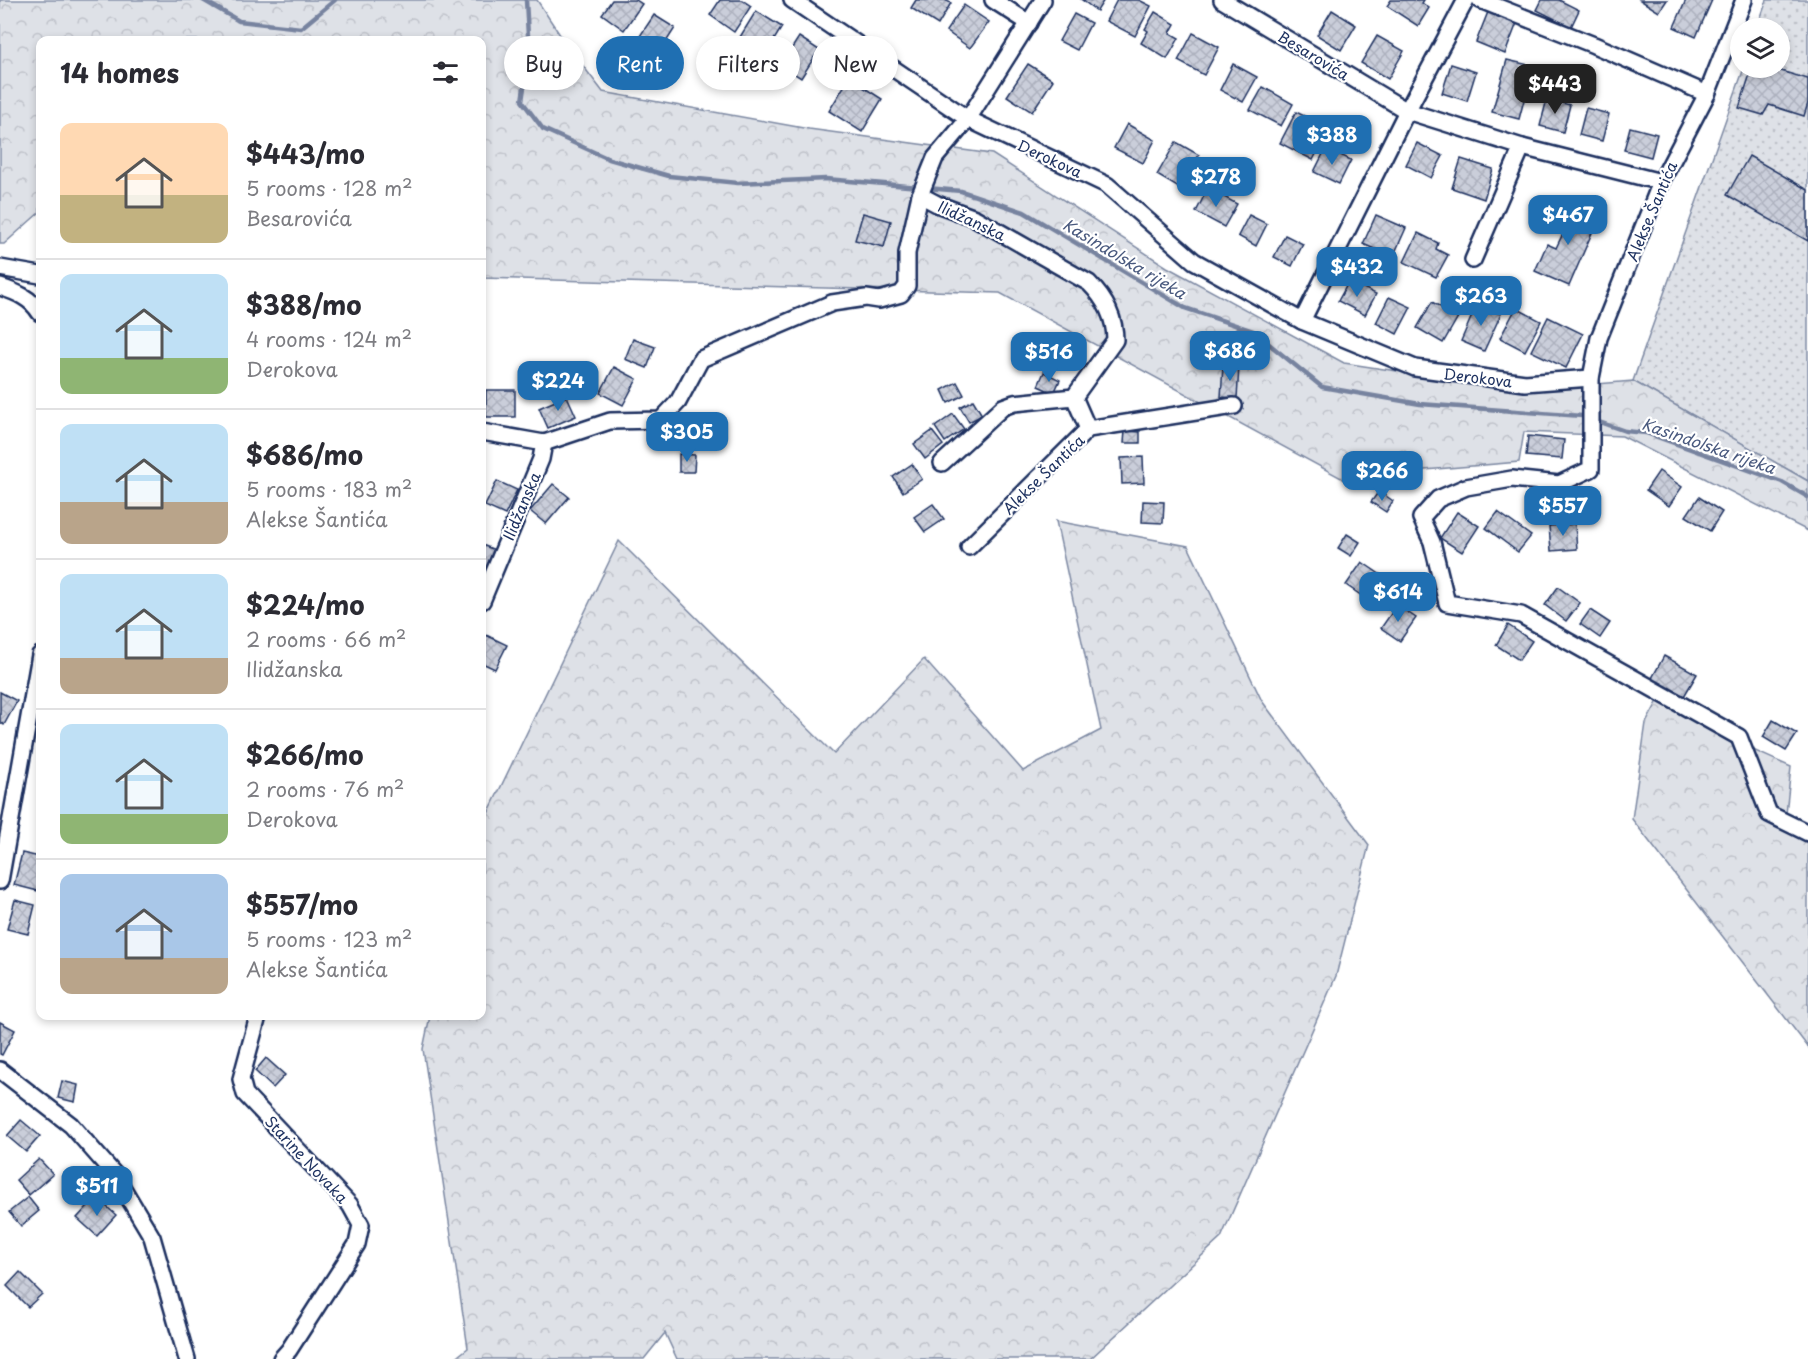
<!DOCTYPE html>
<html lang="en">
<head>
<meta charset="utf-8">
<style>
  :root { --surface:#fff; --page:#f2f2f3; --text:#2b2b33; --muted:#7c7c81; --line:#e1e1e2; --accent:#1f6fb2 }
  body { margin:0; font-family:"Playpen Sans",sans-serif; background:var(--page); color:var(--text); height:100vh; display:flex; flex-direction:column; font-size:22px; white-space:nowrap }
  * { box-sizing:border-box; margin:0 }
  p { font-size:20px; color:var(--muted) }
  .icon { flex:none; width:33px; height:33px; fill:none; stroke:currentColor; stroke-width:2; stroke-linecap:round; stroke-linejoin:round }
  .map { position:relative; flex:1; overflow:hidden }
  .drawer { position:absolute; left:36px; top:36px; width:450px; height:984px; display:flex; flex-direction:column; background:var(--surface); border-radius:12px; box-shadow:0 3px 9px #0003 }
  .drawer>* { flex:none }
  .hud { position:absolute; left:504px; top:36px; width:570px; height:54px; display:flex; gap:12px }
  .tools { position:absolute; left:1730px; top:18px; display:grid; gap:12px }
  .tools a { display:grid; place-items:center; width:60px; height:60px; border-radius:50%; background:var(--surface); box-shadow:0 3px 9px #0003; font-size:30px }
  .price { position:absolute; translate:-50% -51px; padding:0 14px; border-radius:12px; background:var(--accent); color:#fff; font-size:20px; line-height:39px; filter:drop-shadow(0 2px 3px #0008) }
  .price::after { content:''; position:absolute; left:50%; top:36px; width:18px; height:14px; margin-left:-9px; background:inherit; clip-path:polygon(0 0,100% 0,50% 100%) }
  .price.on { background:#222; color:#fff }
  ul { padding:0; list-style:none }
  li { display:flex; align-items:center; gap:18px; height:150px; padding:0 24px }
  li+li { border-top:2px solid var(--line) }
  li span { display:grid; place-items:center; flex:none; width:168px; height:120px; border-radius:12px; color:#555 }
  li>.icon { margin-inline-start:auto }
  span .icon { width:72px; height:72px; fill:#fffc; stroke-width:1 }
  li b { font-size:26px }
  h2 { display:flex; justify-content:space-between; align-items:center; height:72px; padding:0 24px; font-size:26px }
  .tag { padding:0 21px; border-radius:27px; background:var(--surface); box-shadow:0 3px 9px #0003; font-size:21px; line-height:54px }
  .tag.on { background:var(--accent); color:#fff }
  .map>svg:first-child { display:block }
  .grass { fill:url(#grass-dots); stroke:#7c88a2; stroke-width:1.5 }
  .forest { fill:url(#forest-crowns); stroke:#7c88a2; stroke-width:1.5 }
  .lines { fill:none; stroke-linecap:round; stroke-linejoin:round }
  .stream { stroke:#77839f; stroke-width:4.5 }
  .building { fill:url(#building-cross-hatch); stroke:#1b2f5e; stroke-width:1.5 }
  .street-casing { stroke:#1b2f5e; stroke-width:20 }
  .street { stroke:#fff; stroke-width:15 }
  .labels { text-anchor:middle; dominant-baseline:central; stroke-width:4.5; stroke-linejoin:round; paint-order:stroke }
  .street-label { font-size:15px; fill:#1b2f5e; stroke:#fff }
  .water-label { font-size:16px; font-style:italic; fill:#49597e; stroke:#fff }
</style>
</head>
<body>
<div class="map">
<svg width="1808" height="1359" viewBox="0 0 1808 1359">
  <defs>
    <pattern id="grass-dots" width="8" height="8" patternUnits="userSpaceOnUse" patternTransform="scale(1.5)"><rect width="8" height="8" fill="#dee1e7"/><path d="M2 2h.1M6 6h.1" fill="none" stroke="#bec1c9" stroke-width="1.8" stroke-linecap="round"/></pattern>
    <pattern id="forest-crowns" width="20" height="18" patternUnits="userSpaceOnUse" patternTransform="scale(1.5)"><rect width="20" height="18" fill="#dee1e7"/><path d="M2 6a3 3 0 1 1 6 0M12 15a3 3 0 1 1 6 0" fill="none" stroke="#bec1c9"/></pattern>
    <pattern id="building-cross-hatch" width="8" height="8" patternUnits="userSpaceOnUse" patternTransform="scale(1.5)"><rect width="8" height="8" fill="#caceda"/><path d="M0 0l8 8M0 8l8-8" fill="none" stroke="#adb1be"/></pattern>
  </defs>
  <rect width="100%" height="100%" fill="#fff"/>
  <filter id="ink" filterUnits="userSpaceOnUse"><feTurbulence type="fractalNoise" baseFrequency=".0167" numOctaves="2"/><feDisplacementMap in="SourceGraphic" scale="12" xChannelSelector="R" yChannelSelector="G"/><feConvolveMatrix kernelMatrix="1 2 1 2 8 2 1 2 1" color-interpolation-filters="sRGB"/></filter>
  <g filter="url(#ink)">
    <path class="grass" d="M 1767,0 L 1808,0 L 1808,481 L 1633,381 L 1744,68 L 1779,68 L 1779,28 L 1757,28 Z"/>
    <g class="forest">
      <path d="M 0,0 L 537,0 L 564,41 L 603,92 L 809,129 L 992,154 L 1167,267 L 1344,363 L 1523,390 L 1633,381 L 1808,481 L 1808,531 L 1622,436 L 1524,432 L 1519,462 L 1377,474 L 1354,485 L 1000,293 L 482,278 L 482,40 L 40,40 L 40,212 L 4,244 L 0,244 Z"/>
      <path d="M 1056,521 L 1188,546 L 1262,701 L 1369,845 L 1336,976 L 1221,1238 L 1090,1359 L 677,1359 L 665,1333 L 644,1359 L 454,1359 L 468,1348 L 423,1049 L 430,1016 L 482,1016 L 482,826 L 619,541 L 834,754 L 924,659 L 1023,771 L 1101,730 Z"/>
      <path d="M 1658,701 L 1731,740 L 1791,767 L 1786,814 L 1808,826 L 1808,1047 L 1632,819 L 1646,723 Z"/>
    </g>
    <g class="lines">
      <g class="stream">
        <path d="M 203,0 L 239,21 L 301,28 L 335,0"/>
        <path d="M 526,0 L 529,54 L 522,101 L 543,129 L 609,159 L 669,176 L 738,183 L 826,179 L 919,187"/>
        <path d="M 927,188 L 961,191 L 1024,212 L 1185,308 L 1253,331 L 1322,387 L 1420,404 L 1582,416 L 1625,431 L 1646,433 L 1782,482 L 1808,497"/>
      </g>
    </g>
    <g class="building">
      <path d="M 612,0 L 636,0 L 642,4 L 624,30 L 602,14 Z"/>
      <path d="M 720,0 L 742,0 L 751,6 L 734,32 L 710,15 Z"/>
      <path d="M 916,0 L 945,0 L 951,3 L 938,25 L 911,8 Z"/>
      <path d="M 1082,0 L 1104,0 L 1097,11 Z"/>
      <path d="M 1117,0 L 1139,0 L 1151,6 L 1135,36 L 1106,21 Z"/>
      <path d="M 1391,0 L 1424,0 L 1422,3 L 1429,8 L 1418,26 L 1387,6 Z"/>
      <path d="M 1542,0 L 1559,0 L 1579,10 L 1571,27 L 1537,10 Z"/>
      <path d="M 1640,0 L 1667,0 L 1659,12 Z"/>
      <path d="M 1686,0 L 1712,0 L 1696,37 L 1674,27 Z"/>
      <path d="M 964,5 L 989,22 L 970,48 L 946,31 Z"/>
      <path d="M 1332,10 L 1356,25 L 1341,50 L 1317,35 Z"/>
      <path d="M 756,11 L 782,27 L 766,53 L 740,37 Z"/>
      <path d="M 1155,12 L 1175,24 L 1170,33 L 1179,38 L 1167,59 L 1141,43 L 1148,31 L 1145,29 Z"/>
      <path d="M 1488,12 L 1517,23 L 1505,54 L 1476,42 Z"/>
      <path d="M 1074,14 L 1091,23 L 1077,50 L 1059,41 Z"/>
      <path d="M 654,15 L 675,28 L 659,53 L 638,39 Z"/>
      <path d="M 1193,33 L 1219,47 L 1204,75 L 1178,61 Z"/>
      <path d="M 1377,36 L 1404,51 L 1388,79 L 1361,63 Z"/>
      <path d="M 799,37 L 819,50 L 801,78 L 781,65 Z"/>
      <path d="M 1507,60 L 1533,66 L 1519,119 L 1492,112 Z"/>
      <path d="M 1028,64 L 1053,80 L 1032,112 L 1007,96 Z"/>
      <path d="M 1233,64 L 1257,77 L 1243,102 L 1220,90 Z"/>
      <path d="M 1451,64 L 1476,72 L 1467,101 L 1442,93 Z"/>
      <path d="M 1752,68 L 1771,68 L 1808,79 L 1808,103 L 1804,116 L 1769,105 L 1763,115 L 1739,108 Z"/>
      <path d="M 849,78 L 882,99 L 862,132 L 829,111 Z"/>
      <path d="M 1263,87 L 1293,104 L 1281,126 L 1250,110 Z"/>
      <path d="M 1547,99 L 1570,105 L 1563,132 L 1540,126 Z"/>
      <path d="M 1586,108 L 1609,114 L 1602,141 L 1579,135 Z"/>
      <path d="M 1296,112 L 1313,120 L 1310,127 L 1326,135 L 1313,160 L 1280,143 Z"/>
      <path d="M 1127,124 L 1155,140 L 1143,163 L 1114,148 Z"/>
      <path d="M 1630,127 L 1657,134 L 1651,157 L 1624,150 Z"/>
      <path d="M 1176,142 L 1199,155 L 1179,188 L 1157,175 Z"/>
      <path d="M 1417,143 L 1443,156 L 1431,178 L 1406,165 Z"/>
      <path d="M 1326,148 L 1351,160 L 1339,184 L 1314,172 Z"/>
      <path d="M 1749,156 L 1808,190 L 1808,241 L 1727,195 Z"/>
      <path d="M 1461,159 L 1493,169 L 1484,199 L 1452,188 Z"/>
      <path d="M 1208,188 L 1237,204 L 1224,227 L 1196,212 Z"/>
      <path d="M 1565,205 L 1598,219 L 1569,286 L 1535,271 L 1547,244 L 1556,248 L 1565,229 L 1556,225 Z"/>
      <path d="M 863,213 L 891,221 L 884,247 L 855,240 Z"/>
      <path d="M 1249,215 L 1267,224 L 1256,246 L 1238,236 Z"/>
      <path d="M 1376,215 L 1406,228 L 1393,257 L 1363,244 Z"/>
      <path d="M 1418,233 L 1438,243 L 1436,249 L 1448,255 L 1436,277 L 1404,262 Z"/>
      <path d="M 1285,235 L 1303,244 L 1292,266 L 1274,257 Z"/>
      <path d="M 1349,281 L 1376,294 L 1365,315 L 1338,301 Z"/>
      <path d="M 1389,297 L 1411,307 L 1397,334 L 1376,323 Z"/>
      <path d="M 1432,302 L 1458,317 L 1443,343 L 1417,328 Z"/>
      <path d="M 1477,304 L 1501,314 L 1484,351 L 1461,341 Z"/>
      <path d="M 1516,308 L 1541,321 L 1525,351 L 1500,338 Z"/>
      <path d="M 1548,317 L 1583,334 L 1566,368 L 1531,351 Z"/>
      <path d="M 633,339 L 655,347 L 647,368 L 625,359 Z"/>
      <path d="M 1223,366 L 1239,367 L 1237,398 L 1221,397 Z"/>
      <path d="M 614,367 L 637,379 L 623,405 L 600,393 Z"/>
      <path d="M 1044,372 L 1060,380 L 1054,393 L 1038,386 Z"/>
      <path d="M 957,382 L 964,395 L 948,403 L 942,390 Z"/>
      <rect x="486" y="390" width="29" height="27"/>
      <path d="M 567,396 L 576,416 L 548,428 L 539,408 Z"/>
      <path d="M 973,400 L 982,415 L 969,422 L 960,407 Z"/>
      <path d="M 953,414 L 964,429 L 945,442 L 935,427 Z"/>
      <path d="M 932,431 L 943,445 L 925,459 L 914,444 Z"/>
      <path d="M 1125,431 L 1140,432 L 1140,443 L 1124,443 Z"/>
      <path d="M 1528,436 L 1564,440 L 1562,459 L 1526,456 Z"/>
      <path d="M 679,454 L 695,455 L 694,472 L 679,472 Z"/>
      <path d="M 1143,457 L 1144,483 L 1122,484 L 1121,458 Z"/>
      <path d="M 912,464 L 922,479 L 903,492 L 893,477 Z"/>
      <path d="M 1659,471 L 1682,487 L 1669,506 L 1646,490 Z"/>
      <path d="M 497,481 L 517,490 L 505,515 L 485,506 Z"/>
      <path d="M 553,484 L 569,497 L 546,524 L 530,511 Z"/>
      <path d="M 1379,491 L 1393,501 L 1386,512 L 1371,502 Z"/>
      <path d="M 1699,497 L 1722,512 L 1710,531 L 1686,516 Z"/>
      <path d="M 1143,501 L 1164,502 L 1163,523 L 1142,522 Z"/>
      <path d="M 933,504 L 944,519 L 925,532 L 914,517 Z"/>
      <path d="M 1457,512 L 1479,526 L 1462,552 L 1440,538 Z"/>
      <path d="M 1498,512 L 1531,536 L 1518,552 L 1486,528 Z"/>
      <path d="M 1575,524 L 1577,549 L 1551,551 L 1549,526 Z"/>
      <path d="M 1347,534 L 1360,542 L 1351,556 L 1338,548 Z"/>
      <path d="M 482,545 L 495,550 L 486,571 L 482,569 Z"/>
      <path d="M 1362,562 L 1381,575 L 1365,598 L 1346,585 Z"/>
      <path d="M 1558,587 L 1580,603 L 1566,621 L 1545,605 Z"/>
      <path d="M 1397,605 L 1416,618 L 1400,641 L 1381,628 Z"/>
      <path d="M 1590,610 L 1610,623 L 1600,638 L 1580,624 Z"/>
      <path d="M 1508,625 L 1532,641 L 1519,660 L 1496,645 Z"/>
      <path d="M 486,635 L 507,645 L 495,669 L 482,663 L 482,644 Z"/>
      <path d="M 1664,656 L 1697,674 L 1683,698 L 1651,680 Z"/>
      <path d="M 0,692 L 17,701 L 4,725 L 0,722 Z"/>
      <path d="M 1773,720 L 1797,734 L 1786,751 L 1763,737 Z"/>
      <path d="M 22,853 L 40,857 L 40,882 L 38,891 L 14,885 Z"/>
      <path d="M 15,900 L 35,905 L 28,934 L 7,929 Z"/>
      <path d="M 0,1022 L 15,1030 L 2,1055 L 0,1054 Z"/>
      <path d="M 266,1058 L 285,1075 L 273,1088 L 255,1071 Z"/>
      <path d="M 62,1081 L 78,1085 L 75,1102 L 58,1098 Z"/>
      <path d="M 21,1120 L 40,1136 L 26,1152 L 7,1136 Z"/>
      <path d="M 39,1159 L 53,1174 L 29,1195 L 16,1180 Z"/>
      <path d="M 28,1197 L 39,1211 L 21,1226 L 9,1212 Z"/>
      <path d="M 96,1197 L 116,1215 L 97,1236 L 77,1218 Z"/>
      <path d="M 20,1272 L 42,1294 L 28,1307 L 7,1286 Z"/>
    </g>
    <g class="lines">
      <defs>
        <g id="street">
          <path d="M 792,0 L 968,119 L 1107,185 L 1194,261 L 1302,321 L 1415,368 L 1525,383 L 1591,378"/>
          <path d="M 993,0 L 1029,23"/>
          <path d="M 1222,0 L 1407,111 L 1522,147 L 1661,182"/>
          <path d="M 1480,0 L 1594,45 L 1707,94"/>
          <path d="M 1744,0 L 1707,94 L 1661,182 L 1599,338 L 1591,378 L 1591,469 L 1559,484 L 1512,479 L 1466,487 L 1438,499 L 1421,518 L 1432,542 L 1447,603 L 1521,615 L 1739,737 L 1769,814 L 1808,833"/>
          <path d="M 920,195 L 937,204 L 975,218 L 1089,283 C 1104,298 1115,318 1115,340 L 1074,397 L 1014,403 L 1003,407 L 942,463"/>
          <path d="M 1473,260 L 1522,147"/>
          <path d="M 0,268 L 40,275"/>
          <path d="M 0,287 C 16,292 31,298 40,313"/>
          <path d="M 1302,321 L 1407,111 L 1466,0"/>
          <path d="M 1074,397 L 1088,429"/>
          <path d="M 482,432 L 544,443 L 610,421 L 661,420 L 678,402 L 701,359 L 832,303 L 866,298 L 879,300 L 901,294 L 907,286 L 907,253 L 920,195 L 935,158 L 968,119 L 1043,0"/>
          <path d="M 969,547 L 1088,429 L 1234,406"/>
          <path d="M 482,601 L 541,459 L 544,443"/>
          <path d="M 0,881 L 40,655"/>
          <path d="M 256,1016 L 257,1020 L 241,1079 L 245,1094 L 350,1205 L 361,1225 L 357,1244 L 289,1350 L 281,1359"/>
          <path d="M 0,1070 L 71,1125 L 115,1175 L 152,1237 L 187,1359"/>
        </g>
      </defs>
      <use href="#street" class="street-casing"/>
      <use href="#street" class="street"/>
    </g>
  </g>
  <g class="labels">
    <g class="street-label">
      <text transform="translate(1314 55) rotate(31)">Besarovića</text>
      <text transform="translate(1050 158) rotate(25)">Derokova</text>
      <text transform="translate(1651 211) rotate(-67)">Alekse Šantića</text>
      <text transform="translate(972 220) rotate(25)">Ilidžanska</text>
      <text transform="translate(1478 377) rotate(7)">Derokova</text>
      <text transform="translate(1043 474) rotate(-44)">Alekse Šantića</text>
      <text transform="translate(521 506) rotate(-67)">Ilidžanska</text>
      <text transform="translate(307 1159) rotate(47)">Starine Novaka</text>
    </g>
    <g class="water-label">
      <text transform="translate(1125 258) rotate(31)">Kasindolska rijeka</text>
      <text transform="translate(1709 445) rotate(19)">Kasindolska rijeka</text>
    </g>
  </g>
</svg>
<div class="tools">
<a><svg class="icon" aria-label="layers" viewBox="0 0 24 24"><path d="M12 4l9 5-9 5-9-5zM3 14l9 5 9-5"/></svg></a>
</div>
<b class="price on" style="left:1555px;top:115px">$443</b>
<b class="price" style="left:1332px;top:166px">$388</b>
<b class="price" style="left:1216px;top:208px">$278</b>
<b class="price" style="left:1568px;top:246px">$467</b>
<b class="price" style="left:1357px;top:298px">$432</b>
<b class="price" style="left:1481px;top:327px">$263</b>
<b class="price" style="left:1230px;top:382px">$686</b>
<b class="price" style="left:1049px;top:383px">$516</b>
<b class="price" style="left:558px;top:412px">$224</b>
<b class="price" style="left:687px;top:463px">$305</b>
<b class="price" style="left:1382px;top:502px">$266</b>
<b class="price" style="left:1563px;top:537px">$557</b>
<b class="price" style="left:1398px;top:623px">$614</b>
<b class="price" style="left:97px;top:1217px">$511</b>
<div class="hud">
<a class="tag">Buy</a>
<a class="tag on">Rent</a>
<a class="tag">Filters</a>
<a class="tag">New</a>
</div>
<section class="drawer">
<h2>14 homes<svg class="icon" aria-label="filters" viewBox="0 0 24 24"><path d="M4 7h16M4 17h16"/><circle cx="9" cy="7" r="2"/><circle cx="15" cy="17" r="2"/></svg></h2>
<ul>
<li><span style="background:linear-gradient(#ffd9b3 60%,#c2b280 0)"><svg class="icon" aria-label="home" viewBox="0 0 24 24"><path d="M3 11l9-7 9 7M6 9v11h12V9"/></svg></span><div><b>$443/mo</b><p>5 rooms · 128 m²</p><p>Besarovića</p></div></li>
<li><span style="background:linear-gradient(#bfe0f5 70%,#8fb573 0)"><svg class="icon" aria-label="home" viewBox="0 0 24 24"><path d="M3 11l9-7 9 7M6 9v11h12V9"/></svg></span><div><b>$388/mo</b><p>4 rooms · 124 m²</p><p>Derokova</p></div></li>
<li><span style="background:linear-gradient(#bfe0f5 65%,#b9a48a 0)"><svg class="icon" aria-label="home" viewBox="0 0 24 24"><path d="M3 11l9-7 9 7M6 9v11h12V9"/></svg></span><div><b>$686/mo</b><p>5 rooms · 183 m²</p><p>Alekse Šantića</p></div></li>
<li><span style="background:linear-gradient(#bfe0f5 70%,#b9a48a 0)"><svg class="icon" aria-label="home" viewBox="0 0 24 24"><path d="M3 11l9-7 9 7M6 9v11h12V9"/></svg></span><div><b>$224/mo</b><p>2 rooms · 66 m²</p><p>Ilidžanska</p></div></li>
<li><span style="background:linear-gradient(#bfe0f5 75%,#8fb573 0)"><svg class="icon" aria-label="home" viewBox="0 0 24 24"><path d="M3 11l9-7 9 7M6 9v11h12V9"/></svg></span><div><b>$266/mo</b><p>2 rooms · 76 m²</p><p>Derokova</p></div></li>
<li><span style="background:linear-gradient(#a9c7e8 70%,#b9a48a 0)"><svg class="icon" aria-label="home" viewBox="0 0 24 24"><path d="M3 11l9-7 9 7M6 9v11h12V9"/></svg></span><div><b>$557/mo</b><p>5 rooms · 123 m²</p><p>Alekse Šantića</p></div></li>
</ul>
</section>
</div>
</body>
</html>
